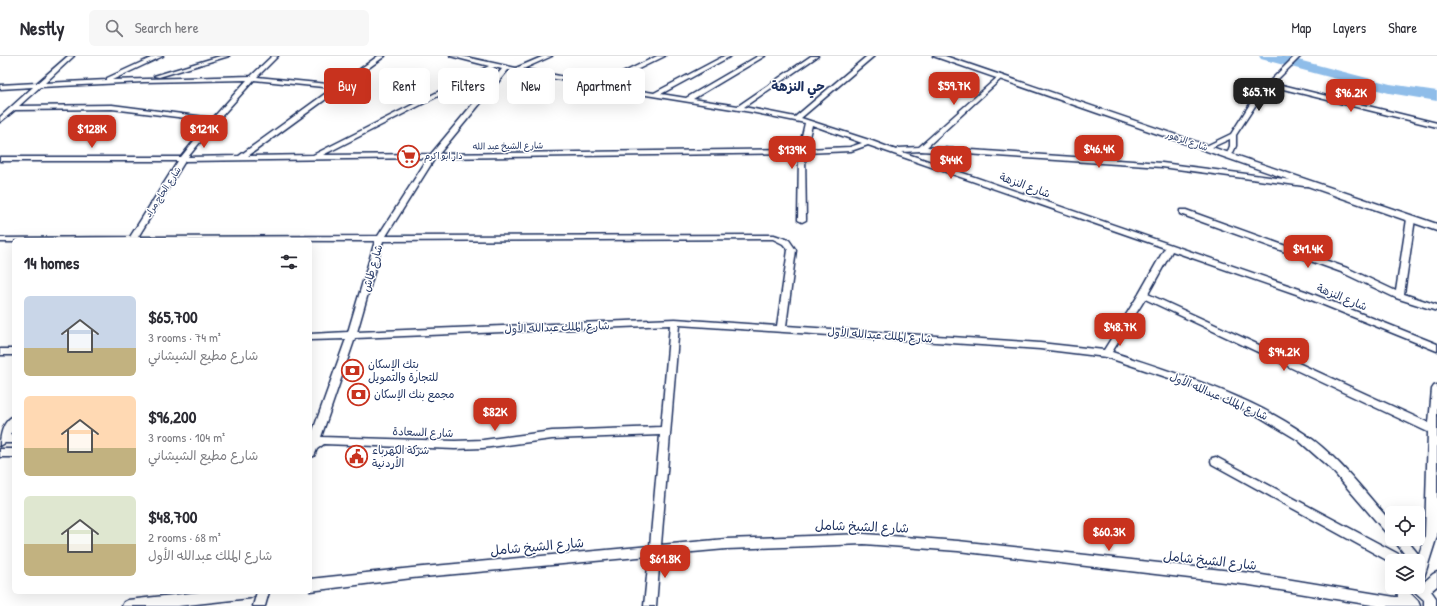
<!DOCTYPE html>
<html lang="en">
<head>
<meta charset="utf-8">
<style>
  :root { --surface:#fff; --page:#f7f7f7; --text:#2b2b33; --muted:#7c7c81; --line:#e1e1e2; --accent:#c8321e }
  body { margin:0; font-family:"Patrick Hand","Playpen Sans Arabic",sans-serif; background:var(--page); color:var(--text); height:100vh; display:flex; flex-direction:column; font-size:15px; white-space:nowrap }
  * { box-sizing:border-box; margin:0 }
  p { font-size:13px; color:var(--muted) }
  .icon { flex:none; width:22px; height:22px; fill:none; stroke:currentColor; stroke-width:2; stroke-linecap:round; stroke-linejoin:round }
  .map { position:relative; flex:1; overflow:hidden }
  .details { position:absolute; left:12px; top:182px; width:300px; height:356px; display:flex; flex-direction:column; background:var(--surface); border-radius:6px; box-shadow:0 4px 16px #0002 }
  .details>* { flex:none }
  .top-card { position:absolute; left:324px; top:12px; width:380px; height:36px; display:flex; gap:8px }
  .tools { position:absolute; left:1385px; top:450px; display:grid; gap:8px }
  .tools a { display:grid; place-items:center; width:40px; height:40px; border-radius:6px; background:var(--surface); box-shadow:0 4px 16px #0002; font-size:20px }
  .price { position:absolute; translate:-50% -34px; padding:0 9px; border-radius:8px; background:var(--accent); color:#fff; font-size:13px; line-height:26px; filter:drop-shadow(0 1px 2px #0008) }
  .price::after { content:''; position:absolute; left:50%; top:24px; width:12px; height:9px; margin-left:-6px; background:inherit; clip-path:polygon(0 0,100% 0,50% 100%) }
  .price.active { background:#222; color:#fff }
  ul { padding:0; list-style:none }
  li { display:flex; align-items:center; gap:12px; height:100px; padding:0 12px }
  li span { display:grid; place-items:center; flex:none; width:112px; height:80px; border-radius:6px; color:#555 }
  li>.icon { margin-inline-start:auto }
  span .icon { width:48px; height:48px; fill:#fffc; stroke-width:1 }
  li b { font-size:17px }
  h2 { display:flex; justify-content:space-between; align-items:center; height:48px; padding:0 12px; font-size:17px }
  .pill { padding:0 14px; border-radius:6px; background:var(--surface); box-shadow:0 4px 16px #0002; font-size:14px; line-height:36px }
  .pill.active { background:var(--accent); color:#fff }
  header { display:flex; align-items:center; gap:24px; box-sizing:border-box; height:56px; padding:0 20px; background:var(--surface); border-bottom:1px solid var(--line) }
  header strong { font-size:19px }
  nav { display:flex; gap:22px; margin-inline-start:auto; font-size:14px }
  .search { width:280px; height:36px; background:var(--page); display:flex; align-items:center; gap:10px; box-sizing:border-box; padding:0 14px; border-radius:6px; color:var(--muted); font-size:15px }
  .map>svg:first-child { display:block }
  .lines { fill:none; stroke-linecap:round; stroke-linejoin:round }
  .river { fill:#8fbde9; fill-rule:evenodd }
  .minor-casing { stroke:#1b2f5e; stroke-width:3 }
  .secondary-casing { stroke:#1b2f5e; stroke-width:3 }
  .minor { fill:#fff; fill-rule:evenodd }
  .secondary { fill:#fff; fill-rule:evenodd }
  .labels { text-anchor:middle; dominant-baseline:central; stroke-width:3; stroke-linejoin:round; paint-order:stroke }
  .far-street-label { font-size:9px; fill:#1b2f5e; stroke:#fff }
  .far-poi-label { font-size:9px; fill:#1b2f5e; stroke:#fff; text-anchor:start }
  .street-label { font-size:11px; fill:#1b2f5e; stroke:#fff }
  .poi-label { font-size:11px; fill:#1b2f5e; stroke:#fff; text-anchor:start }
  .far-district-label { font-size:13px; font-weight:bold; fill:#1b2f5e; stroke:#fff }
  .near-street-label { font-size:13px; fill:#1b2f5e; stroke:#fff }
</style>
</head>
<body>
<header>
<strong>Nestly</strong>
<div class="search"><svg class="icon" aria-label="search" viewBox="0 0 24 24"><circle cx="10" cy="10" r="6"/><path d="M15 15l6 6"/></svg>Search here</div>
<nav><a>Map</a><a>Layers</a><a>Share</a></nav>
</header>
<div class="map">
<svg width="1437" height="550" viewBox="0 0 1437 550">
  <rect width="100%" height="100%" fill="#fff"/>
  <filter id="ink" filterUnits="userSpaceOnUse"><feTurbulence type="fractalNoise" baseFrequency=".025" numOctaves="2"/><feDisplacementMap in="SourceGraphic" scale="8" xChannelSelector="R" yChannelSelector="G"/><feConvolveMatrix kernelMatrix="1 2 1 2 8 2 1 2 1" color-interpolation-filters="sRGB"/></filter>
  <g filter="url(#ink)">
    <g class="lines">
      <path class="river" d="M 1259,0 L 1283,0 L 1390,28 L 1437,35 L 1437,45 L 1389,37 L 1261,3 Z"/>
      <defs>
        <g id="minor">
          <path d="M 68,0 L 74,0 L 45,27 L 107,24 L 107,22 L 155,0 L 163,0 L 112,24 L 251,20 L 272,0 L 278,0 L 257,21 L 338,29 L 378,0 L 385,0 L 248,100 L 313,99 L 489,10 L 450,0 L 461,0 L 516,12 L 544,0 L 552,0 L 523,13 L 602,28 L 614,21 L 657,0 L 665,0 L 618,23 L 609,30 L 654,37 L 724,0 L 731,0 L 661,38 L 686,42 L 758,0 L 765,0 L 693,43 L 738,50 L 811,0 L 818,0 L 744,51 L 795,61 L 867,0 L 874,0 L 801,62 L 872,85 L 896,94 L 899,92 L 919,91 L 1000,19 L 1002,20 L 1002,22 L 927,91 L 1162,107 L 1307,126 L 1307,130 L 1304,130 L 1162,111 L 921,95 L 902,96 L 1305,235 L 1437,288 L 1437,295 L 1299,239 L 1172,195 L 1148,238 L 1429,367 L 1432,333 L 1434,330 L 1437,329 L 1437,480 L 1424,521 L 1422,525 L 1419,526 L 1423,527 L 1433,518 L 1437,516 L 1437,530 L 1431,535 L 1436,542 L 1436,550 L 1424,550 L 1424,544 L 1414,535 L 1412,531 L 1418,531 L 1418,505 L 1410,505 L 1393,483 L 1406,483 L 1419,499 L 1425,480 L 1428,376 L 1145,243 L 1112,296 C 1178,318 1247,338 1305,378 C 1338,400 1365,437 1392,467 L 1392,480 L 1388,479 L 1331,413 L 1298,384 L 1258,360 L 1190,329 L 1106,301 L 1040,293 L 679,269 L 661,489 L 726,483 L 864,478 L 958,485 L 1250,517 L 1395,541 L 1398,541 L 1397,531 L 1409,531 L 1410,537 L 1418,545 L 1420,550 L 1378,550 L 1250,529 L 958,495 L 864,488 L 726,493 L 660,499 L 656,550 L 644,550 L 649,500 L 412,522 L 310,535 L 310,523 L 412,512 L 650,490 L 660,379 L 552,383 L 483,392 L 455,393 L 324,388 L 317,393 L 314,400 L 310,401 L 310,383 L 346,283 L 310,284 L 310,278 L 348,276 L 375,185 L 14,184 L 14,186 L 0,186 L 0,182 L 130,181 L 178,105 L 0,105 L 0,101 L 181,101 L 210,65 L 112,53 L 15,54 L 0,66 L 0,61 L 33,31 L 0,33 L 0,29 L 37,27 ZM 495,11 L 502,13 L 431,98 L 323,99 ZM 508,14 L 603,32 L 751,56 L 805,67 L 799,93 L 439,98 ZM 247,24 L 213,62 L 112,49 L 19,50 L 40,31 L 144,26 ZM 254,24 L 333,32 L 239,100 L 188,101 L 219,63 ZM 812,69 L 862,87 L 850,91 L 806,93 ZM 868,89 L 1165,192 L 1139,238 L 1104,294 L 1040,287 L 786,270 L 796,194 L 789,184 L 774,179 L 386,180 L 435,102 L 799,97 L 798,164 L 802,166 L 806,164 L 805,97 L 851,95 ZM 428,102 L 378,180 L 138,181 L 185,105 ZM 773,183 L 783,188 L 788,194 L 777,270 L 675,263 L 357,276 L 383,185 ZM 670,269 L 661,371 L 552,375 L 483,384 L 455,385 L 321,381 L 355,282 Z"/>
          <path d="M 220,0 L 229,0 L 159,21 L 154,20 Z"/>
          <path d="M 1295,0 L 1301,0 L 1274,27 L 1437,67 L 1437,71 L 1271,30 L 1255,50 L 1236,79 L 1236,90 L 1231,101 L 1229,102 L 1226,100 L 1230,90 L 1230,83 L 1208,93 L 1204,93 L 1204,91 L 1231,78 L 1250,48 L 1268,27 Z"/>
          <path d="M 1180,154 L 1186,154 L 1347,212 L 1396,235 L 1407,163 L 1408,161 L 1414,161 L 1415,163 L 1404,238 L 1437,249 L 1437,255 L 1396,242 L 1341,216 L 1180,158 Z"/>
          <rect x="0" y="293" width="14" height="6"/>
          <path d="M 14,360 L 14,372 L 10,379 L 14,379 L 14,387 L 5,387 L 0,390 C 0,380 3,364 14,360 Z"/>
          <rect x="0" y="393" width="14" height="8"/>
          <path d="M 1216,401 L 1404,501 L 1406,505 L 1392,505 L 1392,507 L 1212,408 L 1211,405 L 1212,402 Z"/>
          <path d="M 200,536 L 256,536 L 254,540 L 250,542 L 178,550 L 122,550 L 124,546 L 128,544 Z"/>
          <path d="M 257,536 L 269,536 L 265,550 L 253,550 Z"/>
        </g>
        <path id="secondary" d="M 933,0 L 945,0 L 1437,168 L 1437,175 Z"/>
      </defs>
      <use href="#minor" class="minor-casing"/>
      <use href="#secondary" class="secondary-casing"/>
      <use href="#minor" class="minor"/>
      <use href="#secondary" class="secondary"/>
    </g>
  </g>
  <defs>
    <symbol id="supermarket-ring" viewBox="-11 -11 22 22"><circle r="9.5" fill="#fff" stroke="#c8321e" stroke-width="1.5"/><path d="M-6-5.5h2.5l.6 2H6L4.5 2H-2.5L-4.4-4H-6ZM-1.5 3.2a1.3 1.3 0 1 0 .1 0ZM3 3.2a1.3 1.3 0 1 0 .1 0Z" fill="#c8321e"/></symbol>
    <symbol id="bank-ring" viewBox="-11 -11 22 22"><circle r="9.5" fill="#fff" stroke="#c8321e" stroke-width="1.5"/><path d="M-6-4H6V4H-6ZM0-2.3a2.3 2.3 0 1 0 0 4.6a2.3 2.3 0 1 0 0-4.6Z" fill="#c8321e"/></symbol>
    <symbol id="civic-ring" viewBox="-11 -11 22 22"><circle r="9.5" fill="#fff" stroke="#c8321e" stroke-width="1.5"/><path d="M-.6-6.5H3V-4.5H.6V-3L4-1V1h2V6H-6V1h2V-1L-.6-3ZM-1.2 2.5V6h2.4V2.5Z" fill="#c8321e"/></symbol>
  </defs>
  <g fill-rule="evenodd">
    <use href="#supermarket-ring" x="396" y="88" width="25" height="25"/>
    <use href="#bank-ring" x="340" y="302" width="25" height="25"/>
    <use href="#bank-ring" x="346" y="326" width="25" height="25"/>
    <use href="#civic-ring" x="344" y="388" width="25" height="25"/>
  </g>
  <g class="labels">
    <g class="far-street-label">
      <text transform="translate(1187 85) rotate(19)">شارع الزهور</text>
      <text transform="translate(508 90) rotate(-1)">شارع الشيخ عبد الله</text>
      <text transform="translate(163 136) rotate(-57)">شارع الحاج مراد</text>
    </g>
    <g class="far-poi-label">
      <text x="424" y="100">دار ابو اكرم</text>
    </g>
    <g class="street-label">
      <text transform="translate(1025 129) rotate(20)">شارع النزهة</text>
      <text transform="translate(372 212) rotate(-74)">شارع طاش</text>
      <text transform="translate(1342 241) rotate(22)">شارع النزهة</text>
      <text transform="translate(557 271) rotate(-2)">شارع الملك عبدالله الأول</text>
      <text transform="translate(880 279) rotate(4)">شارع الملك عبدالله الأول</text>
      <text transform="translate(1219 340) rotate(23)">شارع الملك عبدالله الأول</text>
      <text transform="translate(423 376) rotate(2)">شارع السعادة</text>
    </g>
    <g class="poi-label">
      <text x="368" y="308">بتك الإسكان<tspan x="368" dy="13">للتجارة والتمويل</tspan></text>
      <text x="374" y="338">مجمع بنك الإسكان</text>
      <text x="372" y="394">شركة الكهرباء<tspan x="372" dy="13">الأردنية</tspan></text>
    </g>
    <g class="far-district-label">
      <text x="798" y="30">حي النزهة</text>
    </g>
    <g class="near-street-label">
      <text transform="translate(862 470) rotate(2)">شارع الشيخ شامل</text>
      <text transform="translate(537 490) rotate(-5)">شارع الشيخ شامل</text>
      <text transform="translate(1210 504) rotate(6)">شارع الشيخ شامل</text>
    </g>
  </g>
</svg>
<div class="tools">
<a><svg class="icon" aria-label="locate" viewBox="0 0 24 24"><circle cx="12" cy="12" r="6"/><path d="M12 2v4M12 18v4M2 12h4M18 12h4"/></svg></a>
<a><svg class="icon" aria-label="layers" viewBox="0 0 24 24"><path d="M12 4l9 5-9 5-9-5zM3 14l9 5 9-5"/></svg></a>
</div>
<b class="price" style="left:954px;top:50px">$59.7K</b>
<b class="price active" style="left:1259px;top:56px">$65.7K</b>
<b class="price" style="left:1351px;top:57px">$96.2K</b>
<b class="price" style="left:92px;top:93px">$128K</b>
<b class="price" style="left:204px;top:93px">$121K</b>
<b class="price" style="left:1099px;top:113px">$46.4K</b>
<b class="price" style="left:792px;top:114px">$139K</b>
<b class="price" style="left:951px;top:124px">$44K</b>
<b class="price" style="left:1308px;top:213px">$41.4K</b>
<b class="price" style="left:1120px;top:291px">$48.7K</b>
<b class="price" style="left:1284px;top:316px">$94.2K</b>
<b class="price" style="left:495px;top:376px">$82K</b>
<b class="price" style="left:1109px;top:496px">$60.3K</b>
<b class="price" style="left:665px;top:523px">$61.8K</b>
<div class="top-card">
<a class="pill active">Buy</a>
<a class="pill">Rent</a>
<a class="pill">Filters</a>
<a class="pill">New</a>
<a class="pill">Apartment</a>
</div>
<section class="details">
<h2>14 homes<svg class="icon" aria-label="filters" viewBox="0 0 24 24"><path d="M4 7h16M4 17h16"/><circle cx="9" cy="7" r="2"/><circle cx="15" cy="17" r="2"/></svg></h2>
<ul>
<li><span style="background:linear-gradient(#c9d6e8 65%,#c2b280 0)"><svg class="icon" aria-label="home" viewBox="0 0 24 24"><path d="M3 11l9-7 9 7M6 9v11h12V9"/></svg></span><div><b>$65,700</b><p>3 rooms · 74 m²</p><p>شارع مطيع الشيشاني</p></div></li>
<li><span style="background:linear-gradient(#ffd9b3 65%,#c2b280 0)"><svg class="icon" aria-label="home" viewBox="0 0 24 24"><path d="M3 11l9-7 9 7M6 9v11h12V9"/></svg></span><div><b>$96,200</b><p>3 rooms · 104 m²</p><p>شارع مطيع الشيشاني</p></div></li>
<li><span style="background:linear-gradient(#dfe7d0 60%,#c2b280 0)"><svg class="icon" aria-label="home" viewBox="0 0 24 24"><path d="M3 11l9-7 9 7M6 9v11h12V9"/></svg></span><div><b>$48,700</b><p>2 rooms · 68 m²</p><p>شارع الملك عبدالله الأول</p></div></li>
</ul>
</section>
</div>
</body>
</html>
